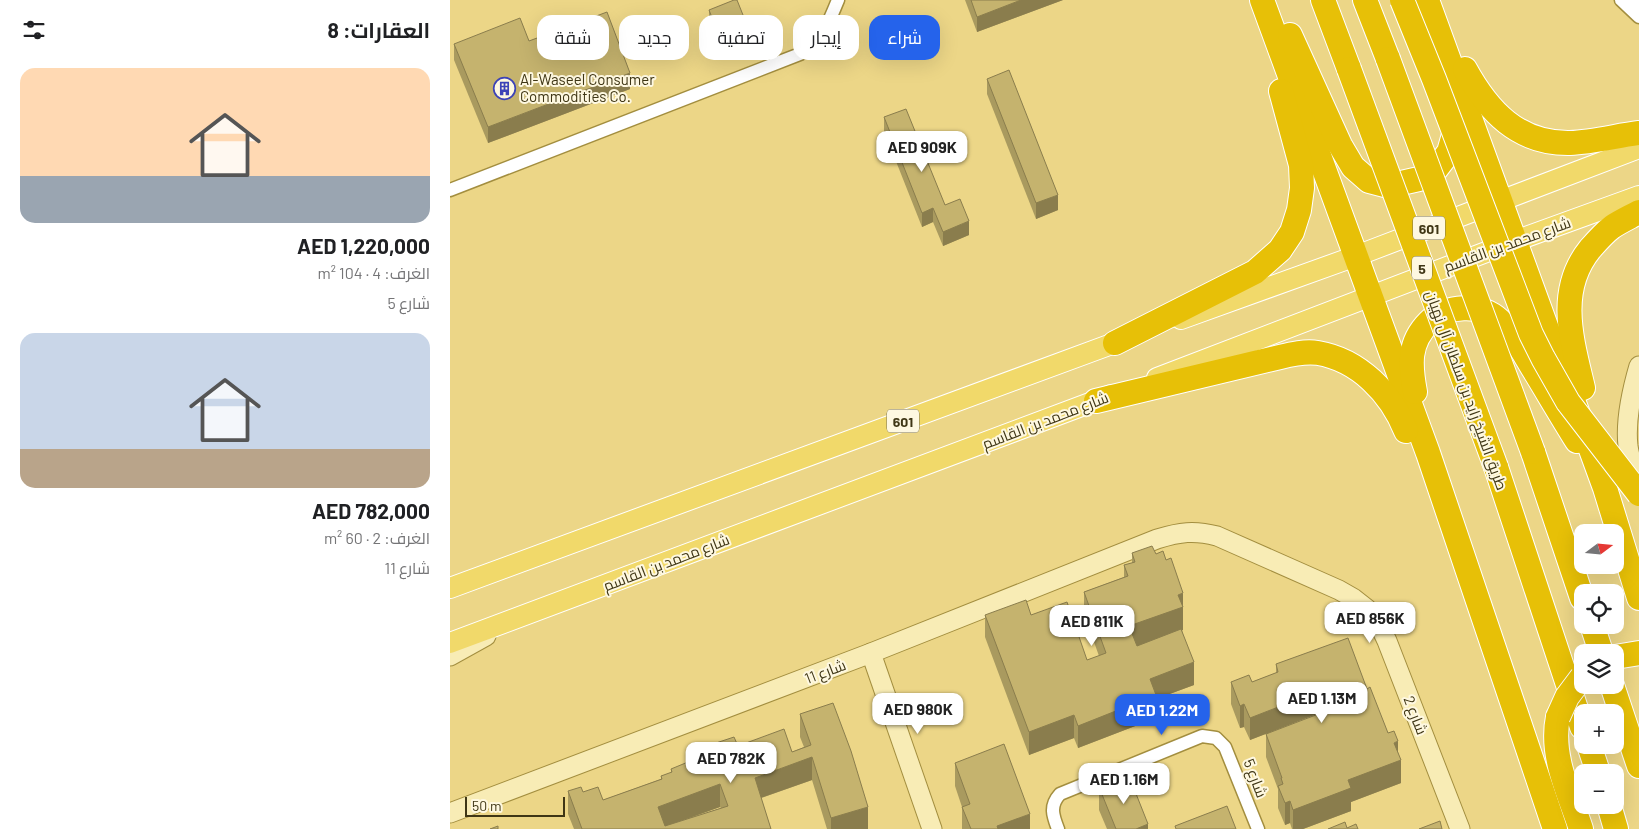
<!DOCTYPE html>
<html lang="ar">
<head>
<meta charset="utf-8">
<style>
  :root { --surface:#fff; --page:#f2f2f2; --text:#202124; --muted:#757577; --accent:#2563eb }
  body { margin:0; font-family:Barlow,Cairo,sans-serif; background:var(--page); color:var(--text); direction:rtl; height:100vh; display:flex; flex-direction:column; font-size:19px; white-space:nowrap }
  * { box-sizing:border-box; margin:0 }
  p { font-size:16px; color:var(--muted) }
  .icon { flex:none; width:28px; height:28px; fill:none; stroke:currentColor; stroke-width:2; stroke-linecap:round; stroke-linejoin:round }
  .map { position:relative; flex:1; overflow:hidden; direction:ltr }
  .sheet { display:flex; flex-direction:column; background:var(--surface); width:450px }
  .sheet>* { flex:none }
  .top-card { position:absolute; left:15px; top:15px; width:475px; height:45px; direction:rtl; display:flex; gap:10px }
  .needle { width:32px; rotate:74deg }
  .controls { position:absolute; left:1124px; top:524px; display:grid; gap:10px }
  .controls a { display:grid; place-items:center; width:50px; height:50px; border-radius:10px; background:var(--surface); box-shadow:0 5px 20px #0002; font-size:25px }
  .scale { position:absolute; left:15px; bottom:12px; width:100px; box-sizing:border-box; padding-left:5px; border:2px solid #3f3615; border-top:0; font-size:14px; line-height:18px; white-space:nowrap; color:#3f3615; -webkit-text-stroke:4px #fef8e1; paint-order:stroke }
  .price { position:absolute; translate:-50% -42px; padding:0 11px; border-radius:10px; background:#fff; color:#222; font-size:16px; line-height:32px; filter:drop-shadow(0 1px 2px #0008) }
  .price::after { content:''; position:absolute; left:50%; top:30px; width:15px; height:11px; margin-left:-8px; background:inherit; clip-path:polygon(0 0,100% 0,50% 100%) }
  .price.on { background:var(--accent); color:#fff }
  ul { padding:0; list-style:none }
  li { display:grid; align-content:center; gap:10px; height:265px; padding:0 20px }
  li span { display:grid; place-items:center; height:155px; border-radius:15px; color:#555 }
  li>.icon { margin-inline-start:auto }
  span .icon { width:90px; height:90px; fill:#fffc; stroke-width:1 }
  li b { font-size:21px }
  h2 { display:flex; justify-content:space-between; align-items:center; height:60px; padding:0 20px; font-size:21px }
  .chip { padding:0 18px; border-radius:15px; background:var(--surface); box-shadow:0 5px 20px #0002; font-size:18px; line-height:45px }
  .chip.on { background:var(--accent); color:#fff }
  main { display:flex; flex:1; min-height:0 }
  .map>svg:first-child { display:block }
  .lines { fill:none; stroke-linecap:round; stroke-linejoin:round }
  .street-casing { stroke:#a38e3f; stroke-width:15 }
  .secondary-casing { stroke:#a38e3f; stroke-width:21 }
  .primary-casing { stroke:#fff; stroke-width:22 }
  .highway-casing { stroke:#fff; stroke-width:26 }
  .street { stroke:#fff; stroke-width:12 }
  .secondary { stroke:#f8ecb5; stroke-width:19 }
  .primary { stroke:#f1d96a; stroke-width:20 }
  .highway { stroke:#e7c007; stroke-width:24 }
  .highway-bridge-casing { stroke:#fff; stroke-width:26; stroke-linecap:butt }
  .highway-bridge { stroke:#e7c007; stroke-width:24 }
  .wall { fill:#a99a5f; fill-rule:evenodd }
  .shaded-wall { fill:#8a7d4d }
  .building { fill:#c5b36e; stroke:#8a7d4d; fill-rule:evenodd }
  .labels { text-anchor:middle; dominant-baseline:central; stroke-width:4; stroke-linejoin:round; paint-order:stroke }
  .shield { fill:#fef8e1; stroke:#787052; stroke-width:1 }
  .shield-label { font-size:14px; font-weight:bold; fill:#3f3615 }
  .poi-label { font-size:15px; fill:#3f3615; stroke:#fef8e1; text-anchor:start }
  .street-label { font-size:15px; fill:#3f3615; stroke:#fef8e1 }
</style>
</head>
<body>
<main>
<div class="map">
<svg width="1189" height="829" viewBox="0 0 1189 829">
  <rect width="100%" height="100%" fill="#ecd687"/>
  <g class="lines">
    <defs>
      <g id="street">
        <path d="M 1171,0 L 1189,17"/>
        <path d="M 1184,0 L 1189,5"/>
        <path d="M 0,190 L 350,54 C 374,38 377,26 388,0"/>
        <path d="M 608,829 C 603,816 599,806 610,794 L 752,736 L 766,738 L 775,747 L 808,829"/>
      </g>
      <g id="secondary">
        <path d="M 1189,366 C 1182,390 1175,420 1178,446 C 1180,460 1185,473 1189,487"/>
        <path d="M 421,653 L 482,829"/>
        <path d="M 0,656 L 36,636"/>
        <path d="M 0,813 L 421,653 L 707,539 C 730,532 744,530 767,536 L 889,590 L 903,598 L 917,609 L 928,622 L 937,641 L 1010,829"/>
      </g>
      <g id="primary">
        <path d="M 731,319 L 906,256 L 1189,148"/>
        <path d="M 707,378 L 1065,241 L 1189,196"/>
        <path d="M 0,588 L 678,338"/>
        <path d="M 0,643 L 661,395"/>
      </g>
      <g id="highway">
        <path d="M 812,0 L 978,453 L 1105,829"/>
        <path d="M 873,0 L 899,69"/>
        <path d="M 915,0 L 938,59"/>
        <path d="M 977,0 L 1155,488 L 1189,598"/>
        <path d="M 840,35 L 890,145 L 903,167 L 919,181 L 938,186 L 969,179 L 986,169 L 999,152 L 1005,131 L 1006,122"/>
        <path d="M 1015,69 C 1038,111 1068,144 1120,143 C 1143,142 1166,136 1189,133"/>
        <path d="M 665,343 L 805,272 L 830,250 L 842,232 L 849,210 L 852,188 L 851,165 L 831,91"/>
        <path d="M 1133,388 C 1122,341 1106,291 1140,249 C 1147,241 1154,233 1162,227 C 1171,221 1180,217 1189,212"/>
        <path d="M 965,392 C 960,365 958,343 979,322 C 996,305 1031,303 1049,320 C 1064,334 1073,352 1084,370 C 1098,393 1112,417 1127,441"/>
        <path d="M 646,401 L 830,357 C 842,354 855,351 868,353 C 909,360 941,393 956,431"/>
        <path d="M 1083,452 L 1132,598"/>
        <path d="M 1046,467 L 1132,727"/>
        <path d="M 1142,625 L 1151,652"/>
        <path d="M 1165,657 L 1189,653"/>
        <path d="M 1162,685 L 1189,766"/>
        <path d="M 1108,717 C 1100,755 1119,793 1131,829"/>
        <path d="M 1139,745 L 1148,772"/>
        <path d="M 1159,805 L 1166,829"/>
      </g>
    </defs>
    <use href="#street" class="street-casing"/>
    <use href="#secondary" class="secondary-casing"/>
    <use href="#primary" class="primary-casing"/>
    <use href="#highway" class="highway-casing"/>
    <use href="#street" class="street"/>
    <use href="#secondary" class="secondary"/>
    <use href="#primary" class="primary"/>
    <use href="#highway" class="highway"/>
    <defs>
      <g id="highway-bridge">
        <path d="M 952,0 L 984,79 L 1081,334 L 1093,358 L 1118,402 L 1189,494"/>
        <path d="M 938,59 L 1083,452"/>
        <path d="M 899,69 L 1046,467"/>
        <path d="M 1108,717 L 1117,697 L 1132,677"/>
      </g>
    </defs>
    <use href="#highway-bridge" class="highway-bridge-casing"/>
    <use href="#highway-bridge" class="highway-bridge"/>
  </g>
  <g class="wall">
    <path d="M 515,0 L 613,0 L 527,32 Z"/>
    <path d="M 259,10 L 297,37 L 269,47 L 259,21 Z"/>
    <path d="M 79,41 L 180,89 L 38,143 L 4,60 L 4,44 Z"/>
    <path d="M 537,79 L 608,210 L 586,219 L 537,94 Z"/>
    <path d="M 434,117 L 495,205 L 519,235 L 493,246 L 483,222 L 472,227 L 434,131 Z"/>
    <path d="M 682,553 L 706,554 L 733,616 L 733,630 L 732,630 L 744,685 L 706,699 L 706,718 L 628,748 L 624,738 L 579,755 L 535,637 L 535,615 L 581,615 L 637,660 L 649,656 L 634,614 L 634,592 L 674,577 L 674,565 L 682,563 Z"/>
    <path d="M 826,664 L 917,689 L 938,733 L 948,752 L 951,783 L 901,802 L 901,811 L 853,829 L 842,829 L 840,823 L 835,825 L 828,808 L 828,789 L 816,757 L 816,734 L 872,713 L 872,712 L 800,740 L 794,727 L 790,728 L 781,704 L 781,682 L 802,682 L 826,673 Z"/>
    <path d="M 350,714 L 418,829 L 377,829 L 362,780 L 311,798 L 321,829 L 124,829 L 118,814 L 118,791 L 133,792 L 153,800 L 211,779 L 211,776 L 221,773 L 221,769 L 239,766 L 257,760 L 257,746 L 288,746 L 342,752 L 354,747 L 350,737 ZM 270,807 L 271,808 L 240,818 Z"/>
    <path d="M 505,763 L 580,829 L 512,829 L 512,807 L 505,786 Z"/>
    <path d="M 649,787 L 698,829 L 657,829 L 649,810 Z"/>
  </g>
  <g class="shaded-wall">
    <path d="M 571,0 L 613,0 L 527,32 L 527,17 Z"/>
    <path d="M 297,25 L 297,37 L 269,47 L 269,35 Z"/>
    <path d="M 180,73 L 180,89 L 38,143 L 38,127 Z"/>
    <path d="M 608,195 L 608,210 L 586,219 L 586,203 Z"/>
    <path d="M 483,208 L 483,222 L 472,227 L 472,213 Z"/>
    <path d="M 519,221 L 519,235 L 493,246 L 493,232 Z"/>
    <path d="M 733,593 L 733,630 L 679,649 L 679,626 L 728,595 Z"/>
    <path d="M 744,662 L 744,685 L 706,699 L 706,718 L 628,748 L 628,726 L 700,679 Z"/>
    <path d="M 877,689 L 877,712 L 872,713 L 872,691 Z"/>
    <path d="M 872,690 L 872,712 L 800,740 L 800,718 Z"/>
    <path d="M 794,704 L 794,727 L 790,728 L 790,706 Z"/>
    <path d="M 624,715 L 624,738 L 579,755 L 579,732 Z"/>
    <path d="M 948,741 L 948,761 L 951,760 L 951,783 L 901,802 L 901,811 L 853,829 L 843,829 L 843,810 L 898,780 L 944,743 Z"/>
    <path d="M 362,757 L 362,780 L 305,800 L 305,778 Z"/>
    <path d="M 270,784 L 270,807 L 208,829 L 208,807 Z"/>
    <path d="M 840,801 L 840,823 L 835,825 L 835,803 Z"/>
    <path d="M 418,807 L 418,829 L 381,829 L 381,818 Z"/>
    <path d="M 580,814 L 580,829 L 547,829 L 547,826 Z"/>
    <path d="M 698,824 L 698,829 L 686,829 Z"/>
  </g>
  <g class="building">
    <path d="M 284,0 L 287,0 L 297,25 L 269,35 L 259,10 Z"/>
    <path d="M 521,0 L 571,0 L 527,17 Z"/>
    <path d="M 157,12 L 180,73 L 38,127 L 4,44 L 70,18 L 79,41 Z"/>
    <path d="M 559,70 L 608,195 L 586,203 L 537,79 Z"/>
    <path d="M 456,109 L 495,205 L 510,199 L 519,221 L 493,232 L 483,208 L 472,213 L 434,117 Z"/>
    <path d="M 702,546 L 706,554 L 713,551 L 716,560 L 721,558 L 733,593 L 728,595 L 733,607 L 679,626 L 687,646 L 731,629 L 744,662 L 700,679 L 706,695 L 628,726 L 624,715 L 579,732 L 535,615 L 576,600 L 581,615 L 617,602 L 637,660 L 656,653 L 634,592 L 678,576 L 674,565 L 685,562 L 682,553 Z"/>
    <path d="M 898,638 L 917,689 L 920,687 L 938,733 L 944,731 L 948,741 L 944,743 L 951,760 L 898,780 L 901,788 L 843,810 L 840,801 L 835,803 L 828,786 L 833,784 L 831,778 L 832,778 L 816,734 L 884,708 L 877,689 L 872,691 L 872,690 L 800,718 L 794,704 L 790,706 L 781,682 L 799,675 L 802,682 L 828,672 L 826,664 Z"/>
    <path d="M 383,703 L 401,751 L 418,807 L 381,818 L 362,757 L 305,778 L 321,829 L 132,829 L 118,791 L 131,787 L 133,792 L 148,787 L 153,800 L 212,779 L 211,776 L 222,772 L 221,769 L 238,762 L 239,766 L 261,759 L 257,746 L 284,737 L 288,746 L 334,729 L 342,752 L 361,745 L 350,714 ZM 270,784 L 278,806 L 215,826 L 208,807 Z"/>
    <path d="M 554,744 L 580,814 L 547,826 L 548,829 L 521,829 L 512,807 L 520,804 L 505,763 Z"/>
    <path d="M 679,776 L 698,824 L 686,829 L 666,829 L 649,787 Z"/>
    <path d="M 777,806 L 786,829 L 726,829 L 725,826 Z"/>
    <path d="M 990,821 L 992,829 L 969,829 Z"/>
    <path d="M 895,822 L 897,828 L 906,824 L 908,829 L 878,829 Z"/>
    <path d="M 48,826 L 48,829 L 40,829 Z"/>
  </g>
  <defs>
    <symbol id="building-ring" viewBox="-11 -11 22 22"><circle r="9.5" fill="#fef8e1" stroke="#3d43b7" stroke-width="1.5"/><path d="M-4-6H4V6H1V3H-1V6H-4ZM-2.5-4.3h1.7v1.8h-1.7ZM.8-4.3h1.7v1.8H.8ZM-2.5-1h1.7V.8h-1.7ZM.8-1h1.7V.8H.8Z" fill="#3d43b7"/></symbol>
  </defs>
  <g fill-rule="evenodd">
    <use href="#building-ring" x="42" y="76" width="25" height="25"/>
  </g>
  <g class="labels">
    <g class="shield">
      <rect x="963" y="216.5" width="32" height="23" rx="4"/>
      <rect x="962" y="256.5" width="20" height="23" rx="4"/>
      <rect x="437" y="409.5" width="32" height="23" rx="4"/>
    </g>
    <g class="shield-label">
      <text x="979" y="228">601</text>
      <text x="972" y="268">5</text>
      <text x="453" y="421">601</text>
    </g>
    <g class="poi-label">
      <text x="70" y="79">Al-Waseel Consumer<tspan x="70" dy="17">Commodities Co.</tspan></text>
    </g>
    <g class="street-label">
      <text transform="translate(1057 244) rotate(-20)">شارع محمد بن القاسم</text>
      <text transform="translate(1017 390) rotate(70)">طريق الشيخ زايد بن سلطان آل نهيان</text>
      <text transform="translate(595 420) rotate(-21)">شارع محمد بن القاسم</text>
      <text transform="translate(216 562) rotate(-21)">شارع محمد بن القاسم</text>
      <text transform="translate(375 671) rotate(-21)">شارع 11</text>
      <text transform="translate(966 715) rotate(69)">شارع 2</text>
      <text transform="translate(806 778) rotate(69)">شارع 5</text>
    </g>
  </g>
</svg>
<div class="controls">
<a><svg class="needle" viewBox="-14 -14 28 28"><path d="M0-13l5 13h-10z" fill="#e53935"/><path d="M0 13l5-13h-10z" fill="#757577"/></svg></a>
<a><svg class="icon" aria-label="locate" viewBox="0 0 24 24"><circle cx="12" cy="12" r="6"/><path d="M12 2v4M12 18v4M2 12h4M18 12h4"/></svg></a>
<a><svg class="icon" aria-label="layers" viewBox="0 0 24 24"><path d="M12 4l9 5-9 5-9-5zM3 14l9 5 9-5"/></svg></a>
<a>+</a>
<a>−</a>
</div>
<div class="scale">50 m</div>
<b class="price" style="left:472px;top:173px">AED 909K</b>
<b class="price" style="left:920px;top:644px">AED 856K</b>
<b class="price" style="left:642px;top:647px">AED 811K</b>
<b class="price" style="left:872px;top:724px">AED 1.13M</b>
<b class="price" style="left:468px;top:735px">AED 980K</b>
<b class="price on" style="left:712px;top:736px">AED 1.22M</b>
<b class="price" style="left:281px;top:784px">AED 782K</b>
<b class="price" style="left:674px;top:805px">AED 1.16M</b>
<div class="top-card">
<a class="chip on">شراء</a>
<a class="chip">إيجار</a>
<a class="chip">تصفية</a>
<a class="chip">جديد</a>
<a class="chip">شقة</a>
</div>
</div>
<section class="sheet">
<h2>العقارات: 8<svg class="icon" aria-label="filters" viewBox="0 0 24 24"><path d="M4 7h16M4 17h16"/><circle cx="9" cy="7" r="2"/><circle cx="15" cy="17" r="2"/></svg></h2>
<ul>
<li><span style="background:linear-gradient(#ffd9b3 70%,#9aa5b1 0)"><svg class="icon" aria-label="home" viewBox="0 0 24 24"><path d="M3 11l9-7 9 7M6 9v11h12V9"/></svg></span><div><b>AED 1,220,000</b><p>الغرف: 4 · 104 m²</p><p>شارع 5</p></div></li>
<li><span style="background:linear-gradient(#c9d6e8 75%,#b9a48a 0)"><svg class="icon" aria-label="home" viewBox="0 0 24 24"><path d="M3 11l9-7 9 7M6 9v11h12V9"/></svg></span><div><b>AED 782,000</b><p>الغرف: 2 · 60 m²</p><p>شارع 11</p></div></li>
</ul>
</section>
</main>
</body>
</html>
